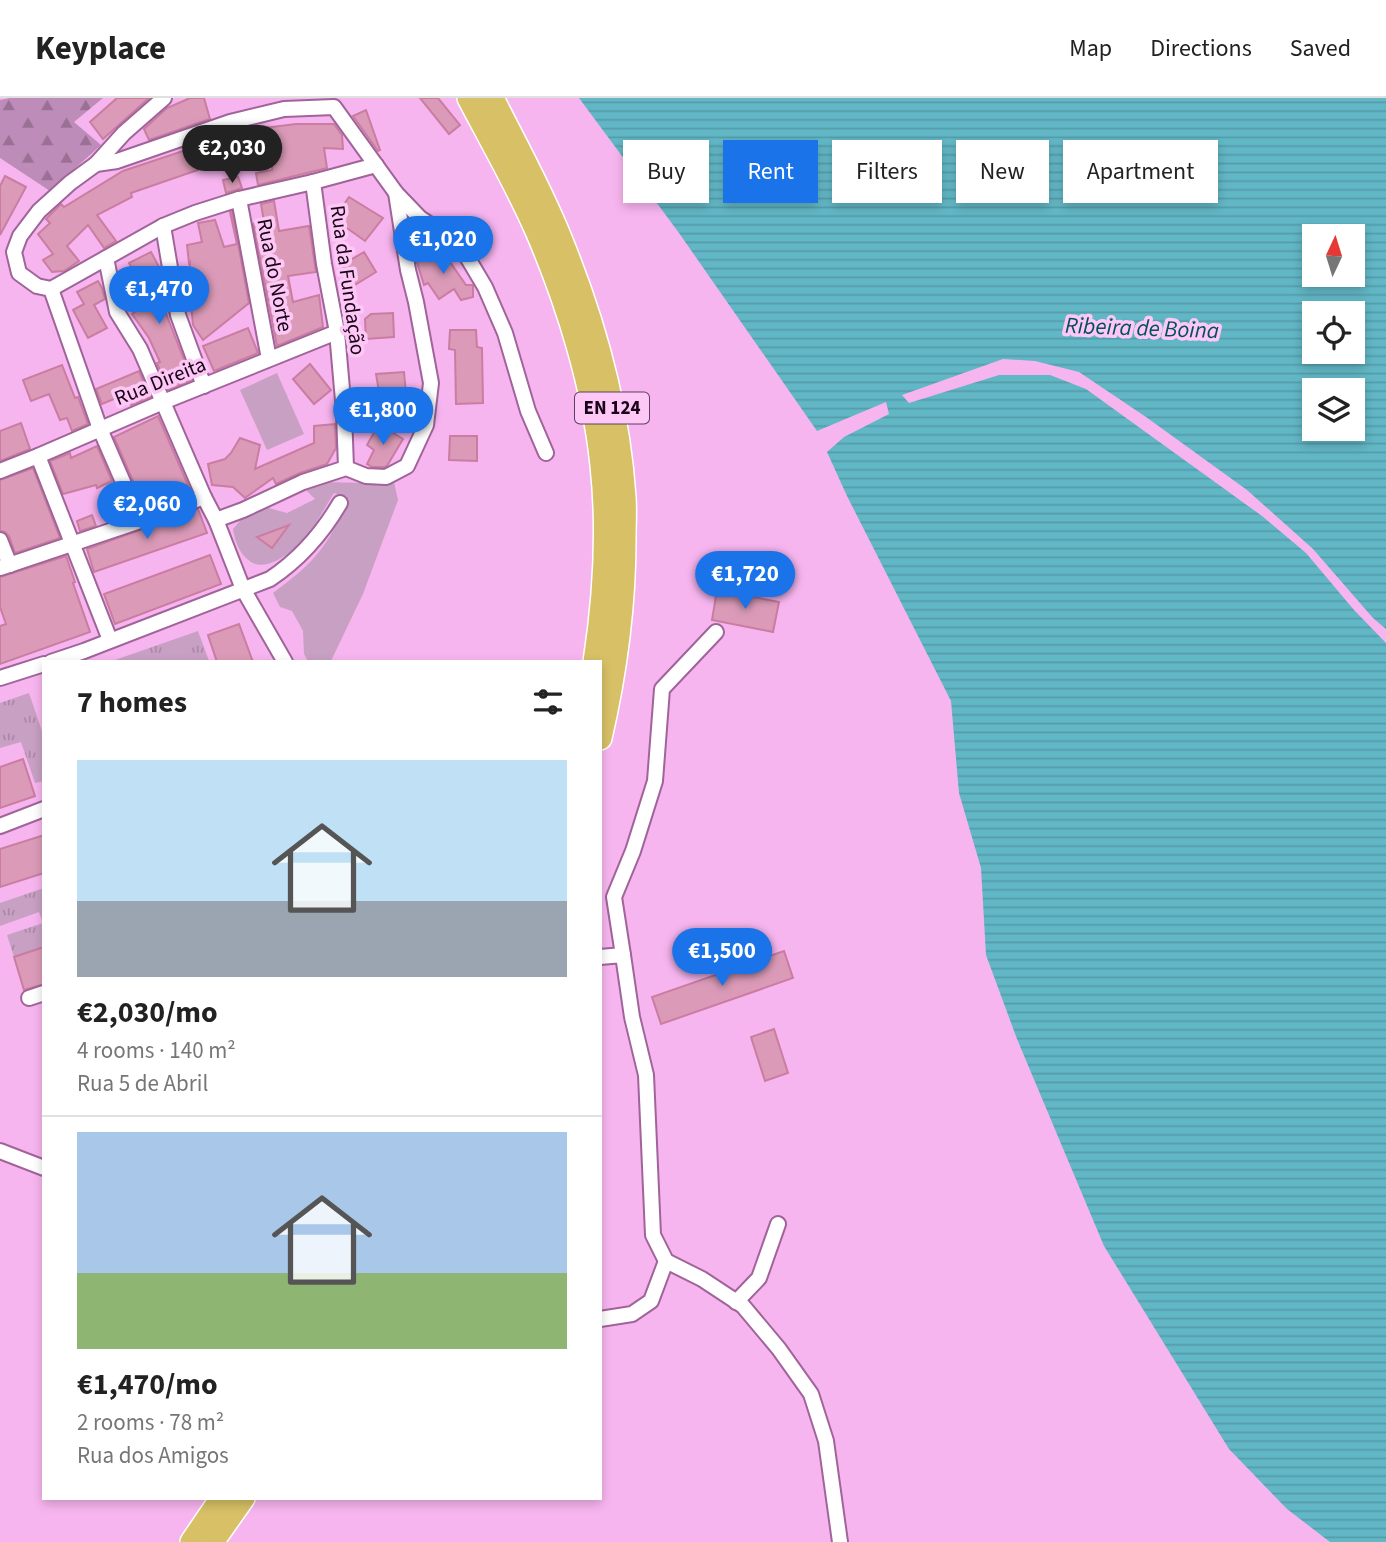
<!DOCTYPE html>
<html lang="en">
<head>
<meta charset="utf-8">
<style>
  :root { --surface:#fff; --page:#f6f6f6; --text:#222; --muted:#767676; --line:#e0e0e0; --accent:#1a73e8 }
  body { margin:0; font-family:"Source Sans 3",sans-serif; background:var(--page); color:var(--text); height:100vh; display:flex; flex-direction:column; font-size:26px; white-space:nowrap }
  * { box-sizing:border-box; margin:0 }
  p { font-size:23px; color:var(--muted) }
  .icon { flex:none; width:38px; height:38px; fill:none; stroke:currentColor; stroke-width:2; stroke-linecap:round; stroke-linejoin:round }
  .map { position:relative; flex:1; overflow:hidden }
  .details { position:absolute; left:42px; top:562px; width:560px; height:840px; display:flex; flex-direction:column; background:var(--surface); border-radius:0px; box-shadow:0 4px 10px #0003 }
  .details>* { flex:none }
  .top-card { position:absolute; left:623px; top:42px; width:658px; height:63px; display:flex; gap:14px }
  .needle { width:46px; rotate:4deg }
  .buttons { position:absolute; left:1302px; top:126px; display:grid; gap:14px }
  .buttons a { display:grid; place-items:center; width:63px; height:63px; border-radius:0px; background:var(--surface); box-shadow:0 4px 10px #0003; font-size:35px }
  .price { position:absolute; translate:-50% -60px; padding:0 16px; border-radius:24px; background:var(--accent); color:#fff; font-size:23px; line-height:46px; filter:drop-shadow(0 2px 4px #0008) }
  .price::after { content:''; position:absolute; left:50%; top:42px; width:21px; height:16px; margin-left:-10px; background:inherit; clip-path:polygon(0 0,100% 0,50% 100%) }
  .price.active { background:#222; color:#fff }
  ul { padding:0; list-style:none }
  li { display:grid; align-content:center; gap:14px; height:371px; padding:0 35px }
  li+li { border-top:2px solid var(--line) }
  li span { display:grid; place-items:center; height:217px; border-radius:0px; color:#555 }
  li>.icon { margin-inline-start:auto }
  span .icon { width:126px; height:126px; fill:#fffc; stroke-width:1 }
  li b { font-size:30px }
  h2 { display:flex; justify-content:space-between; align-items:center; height:84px; padding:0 35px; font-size:30px }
  .pill { padding:0 24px; border-radius:0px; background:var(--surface); box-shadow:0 4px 10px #0003; font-size:24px; line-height:63px }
  .pill.active { background:var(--accent); color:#fff }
  header { display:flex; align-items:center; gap:42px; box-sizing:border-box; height:98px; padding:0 35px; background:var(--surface); border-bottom:2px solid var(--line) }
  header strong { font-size:33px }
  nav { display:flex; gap:38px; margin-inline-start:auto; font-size:24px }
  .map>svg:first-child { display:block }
  .grass { fill:#c8a0c3 }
  .forest { fill:url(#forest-firs) }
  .park { fill:url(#park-tufts) }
  .water { fill:url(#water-rules); fill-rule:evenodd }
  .building { fill:#db9bb8; stroke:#ca7ca1; stroke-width:2 }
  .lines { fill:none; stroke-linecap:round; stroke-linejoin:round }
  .minor-casing { stroke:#a0649a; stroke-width:18 }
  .primary-casing { stroke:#fff; stroke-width:26 }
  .minor { stroke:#fff; stroke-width:14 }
  .primary { stroke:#d7c066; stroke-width:23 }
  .labels { text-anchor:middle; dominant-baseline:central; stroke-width:7; stroke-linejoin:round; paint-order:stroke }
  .shield { fill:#fdc7f6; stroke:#5d3e5b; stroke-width:2 }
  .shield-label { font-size:19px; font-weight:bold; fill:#190418 }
  .street-label { font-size:21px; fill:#190418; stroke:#fdc7f6 }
  .water-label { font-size:23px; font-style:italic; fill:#00515c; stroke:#fdc7f6 }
</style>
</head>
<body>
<header>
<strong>Keyplace</strong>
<nav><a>Map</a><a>Directions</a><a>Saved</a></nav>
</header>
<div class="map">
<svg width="1386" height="1444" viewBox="0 0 1386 1444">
  <defs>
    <pattern id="forest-firs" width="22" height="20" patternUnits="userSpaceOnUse" patternTransform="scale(1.75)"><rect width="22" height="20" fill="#be8cb8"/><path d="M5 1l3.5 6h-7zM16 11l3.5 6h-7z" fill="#9a7095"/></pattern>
    <pattern id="park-tufts" width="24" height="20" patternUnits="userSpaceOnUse" patternTransform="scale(1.75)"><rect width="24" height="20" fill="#c8a0c3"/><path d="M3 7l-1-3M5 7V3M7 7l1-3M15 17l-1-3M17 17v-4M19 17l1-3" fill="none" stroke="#ab88a7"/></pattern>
    <pattern id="water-rules" width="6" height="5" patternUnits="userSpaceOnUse" patternTransform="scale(1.75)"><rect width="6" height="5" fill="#62b7c6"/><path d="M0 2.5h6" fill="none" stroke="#549ca9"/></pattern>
  </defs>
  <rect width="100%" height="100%" fill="#f7b5ef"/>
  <g class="grass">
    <path d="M 277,275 L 304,336 L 267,352 L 240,292 Z"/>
    <path d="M 318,384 L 370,385 L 394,384 L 398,402 L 363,496 L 331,563 L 308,563 L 304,556 L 303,533 L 292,513 L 280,509 L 273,495 C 290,482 309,468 322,450 C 333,435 341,418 349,401 L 334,395 C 325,409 317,425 307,438 C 295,451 269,475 251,464 C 240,457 235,444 233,431 L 245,417 L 265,409 L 287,415 L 315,401 L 306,392 Z"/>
  </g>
  <path class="forest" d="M 10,0 L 103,0 L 74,24 L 101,47 L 50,93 L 0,60 L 0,2 Z"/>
  <g class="park">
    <path d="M 198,533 L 209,563 L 111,563 L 112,563 Z"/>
    <path d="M 29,595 L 44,639 L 44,683 L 35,685 L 21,644 L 0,650 L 0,605 Z"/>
    <path d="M 44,790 L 44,849 L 14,859 L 7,837 L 43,825 L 39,814 L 0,828 L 0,805 Z"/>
  </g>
  <path class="water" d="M 579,0 L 1386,0 L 1386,531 L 1373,520 L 1313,451 L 1247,392 L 1146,319 L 1079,274 L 1035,263 L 1003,261 L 902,297 L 909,305 L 999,277 L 1050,277 L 1086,291 L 1262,418 L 1306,455 L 1354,512 L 1386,545 L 1386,1444 L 1330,1444 L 1287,1411 L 1229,1351 L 1104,1148 L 1017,941 L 986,857 L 981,770 L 959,695 L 951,603 L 847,398 L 827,354 L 844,339 L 889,316 L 886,304 L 817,333 L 679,135 ZM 1314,138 L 1353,138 L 1353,177 L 1314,177 ZM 1314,215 L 1353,215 L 1353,254 L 1314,254 ZM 1314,292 L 1353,292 L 1353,331 L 1314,331 Z"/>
  <g class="building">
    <path d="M 117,0 L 149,0 L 103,41 L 90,24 Z"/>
    <path d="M 190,0 L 204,0 L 210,21 L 149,42 L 144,31 L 167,10 Z"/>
    <path d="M 420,0 L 438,0 L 460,27 L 449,36 Z"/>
    <path d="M 366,12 L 380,52 L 378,53 L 353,18 Z"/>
    <path d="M 296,26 L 334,26 L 342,37 L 343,51 L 324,50 L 327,70 L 258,87 L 256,75 L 272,72 L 272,49 L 252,52 L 248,32 Z"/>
    <path d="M 225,39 L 230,54 L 196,66 L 198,72 L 131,95 L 132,99 L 97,117 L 116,143 L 104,150 L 88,127 L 67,148 L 79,163 L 64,173 L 52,174 L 43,162 L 53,156 L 38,136 L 50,125 L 46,121 L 61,106 L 64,109 L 123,73 Z"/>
    <path d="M 5,78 L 26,89 L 0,137 L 0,88 Z"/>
    <path d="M 238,79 L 242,90 L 226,95 L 223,82 Z"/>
    <path d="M 349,99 L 383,120 L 365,143 L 344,128 L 340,132 L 331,125 Z"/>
    <path d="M 274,103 L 279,133 L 309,128 L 316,174 L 288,178 L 293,204 L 319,197 L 323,229 L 277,248 L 253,125 L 254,127 L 264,124 L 261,106 Z"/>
    <path d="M 232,113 L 249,205 L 203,242 L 193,227 L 189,185 L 190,164 L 189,165 L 187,147 L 202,144 L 198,125 L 215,122 L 224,149 L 237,146 L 230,114 Z"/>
    <path d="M 441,151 L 466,187 L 473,187 L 473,199 L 461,202 L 454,191 L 439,201 L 428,185 L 424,187 L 416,161 Z"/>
    <path d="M 151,154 L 159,169 L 151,173 L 154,185 L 192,282 L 168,292 L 157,265 L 160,264 L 149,240 L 132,216 L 149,204 L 129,165 Z"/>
    <path d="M 364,154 L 376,174 L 355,187 L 342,167 Z"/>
    <path d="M 98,183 L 102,190 L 105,201 L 94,207 L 107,230 L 88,240 L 73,212 L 84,206 L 77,194 Z"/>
    <path d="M 393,215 L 394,239 L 366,241 L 365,221 L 371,216 Z"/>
    <path d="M 248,230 L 258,255 L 214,273 L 203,248 Z"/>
    <path d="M 450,232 L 476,232 L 477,249 L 482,250 L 483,305 L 456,306 L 455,252 L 449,251 Z"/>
    <path d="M 310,266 L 331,292 L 314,306 L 293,281 Z"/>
    <path d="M 62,267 L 75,300 L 78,299 L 88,326 L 72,333 L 67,320 L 60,322 L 49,296 L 31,303 L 23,282 Z"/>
    <path d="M 139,273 L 150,299 L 131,307 L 126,296 L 102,306 L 96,291 Z"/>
    <path d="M 404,274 L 408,317 L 381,318 L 379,294 L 376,276 Z"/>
    <path d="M 158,318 L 191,394 L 145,411 L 114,339 Z"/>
    <path d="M 21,325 L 30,351 L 0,363 L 0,333 Z"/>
    <path d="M 335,326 L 336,350 L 327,366 L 300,375 L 276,386 L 273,380 L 245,400 L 233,389 L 212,387 L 208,366 L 225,361 L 231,355 L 240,340 L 260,347 L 255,371 L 314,345 L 314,328 Z"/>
    <path d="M 379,326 L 403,341 L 387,368 L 384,369 L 372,369 L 367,366 L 374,352 L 367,347 Z"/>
    <path d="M 450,338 L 477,338 L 477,363 L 449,362 Z"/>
    <path d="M 97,348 L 112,383 L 97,390 L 96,387 L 63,396 L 50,363 L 70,355 L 71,360 Z"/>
    <path d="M 33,370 L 60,440 L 15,455 L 9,438 L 5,434 L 0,433 L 0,382 Z"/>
    <path d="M 198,411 L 207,435 L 94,474 L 87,451 Z"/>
    <path d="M 92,417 L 96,428 L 80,433 L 77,423 Z"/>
    <path d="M 289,427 L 272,450 L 257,439 Z"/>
    <path d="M 210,457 L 221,486 L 115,526 L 104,496 Z"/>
    <path d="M 66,458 L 75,484 L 73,485 L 90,534 L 0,566 L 0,528 L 6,526 L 0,509 L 0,479 Z"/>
    <path d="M 717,492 L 779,504 L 773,534 L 712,522 Z"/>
    <path d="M 239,526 L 253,564 L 217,564 L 208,537 Z"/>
    <path d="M 23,661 L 35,698 L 0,710 L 0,669 Z"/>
    <path d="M 44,737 L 44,775 L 0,789 L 0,751 Z"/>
    <path d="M 44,849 L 44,886 L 24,892 L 14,859 Z"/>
    <path d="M 784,853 L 793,880 L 661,926 L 652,899 Z"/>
    <path d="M 774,931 L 788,975 L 765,983 L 751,939 Z"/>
  </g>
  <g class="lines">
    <defs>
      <g id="minor">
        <path d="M 96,66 L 117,63 L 230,24 L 284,11 L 334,9 L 396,95 L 420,120 L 460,147 L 485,189 L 505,235 L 528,313 L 546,355"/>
        <path d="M 313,84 L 324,166 L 337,234 L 344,314 L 346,370"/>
        <path d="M 239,101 L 269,261"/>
        <path d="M 163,128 L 178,217 L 204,288"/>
        <path d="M 106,160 L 117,214 L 140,251 L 204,399 L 216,422 L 243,491 L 285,564"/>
        <path d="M 51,191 L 163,128 L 195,115 L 239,101 L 313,84 L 376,67"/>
        <path d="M 38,358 L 110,542"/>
        <path d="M 0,373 L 38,358 L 163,304 L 337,234"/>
        <path d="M 216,422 L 243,412 L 303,384 L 346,370 L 366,378 L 386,379 L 407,368 L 426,327 L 431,285 L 416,204 L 408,172 L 396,95"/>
        <path d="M 140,423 L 100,331 L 51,191 L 37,188 L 19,175 L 14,154 L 20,138 L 39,113 L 70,85 L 96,66 L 124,35 L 164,0"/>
        <path d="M 0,442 L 10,467"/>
        <path d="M 0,470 L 140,423 L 204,399"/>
        <path d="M 51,564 L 84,553 L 270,481 C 300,461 322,436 340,405"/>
        <path d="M 0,580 L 44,566"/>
        <path d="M 0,728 L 44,711"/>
        <path d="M 623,857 L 614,799 L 633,753 L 655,683 L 662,591 L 716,534"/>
        <path d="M 600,859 L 623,857 L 632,919 L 646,977 L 653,1137 L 666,1163 L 702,1181 L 743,1208 L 779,1251 L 811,1296 L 826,1343 L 840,1444"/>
        <path d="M 29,900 L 44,895"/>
        <path d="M 0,1053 L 44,1070"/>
        <path d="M 736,1204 L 759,1180 L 778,1126"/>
        <path d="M 600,1221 L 632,1216 L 651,1203 L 666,1163"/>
      </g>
      <g id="primary">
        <path d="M 469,0 C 492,44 517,87 537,133 C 568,205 594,289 602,367 C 609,432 605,499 595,564"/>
        <path d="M 492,0 C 514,44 538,87 557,133 C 592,217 618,308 624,399 C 625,413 624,427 624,441 C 624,509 615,575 600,640"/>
        <path d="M 192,1444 L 222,1400"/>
        <path d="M 212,1444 L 243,1400"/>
      </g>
    </defs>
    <use href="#minor" class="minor-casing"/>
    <use href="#primary" class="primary-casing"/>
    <use href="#minor" class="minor"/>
    <use href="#primary" class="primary"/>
  </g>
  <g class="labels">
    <rect class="shield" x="575" y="294.5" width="74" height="31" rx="5"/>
    <g class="shield-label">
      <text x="612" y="310">EN 124</text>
    </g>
    <g class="street-label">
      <text transform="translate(275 177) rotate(79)">Rua do Norte</text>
      <text transform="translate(348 182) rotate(82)">Rua da Fundação</text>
      <text transform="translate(160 283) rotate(-22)">Rua Direita</text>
    </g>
    <g class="water-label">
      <text transform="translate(1142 230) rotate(2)">Ribeira de Boina</text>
    </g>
  </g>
</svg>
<div class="buttons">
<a><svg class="needle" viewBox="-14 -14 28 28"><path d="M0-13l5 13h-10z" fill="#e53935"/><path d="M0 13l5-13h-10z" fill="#767676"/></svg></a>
<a><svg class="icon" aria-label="locate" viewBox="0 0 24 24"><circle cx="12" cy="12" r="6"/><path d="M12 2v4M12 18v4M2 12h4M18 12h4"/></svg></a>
<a><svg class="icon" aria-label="layers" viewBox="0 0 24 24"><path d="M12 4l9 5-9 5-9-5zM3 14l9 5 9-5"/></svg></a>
</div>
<b class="price active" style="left:232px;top:87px">€2,030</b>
<b class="price" style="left:443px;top:178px">€1,020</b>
<b class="price" style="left:159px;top:228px">€1,470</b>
<b class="price" style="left:383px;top:349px">€1,800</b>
<b class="price" style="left:147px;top:443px">€2,060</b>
<b class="price" style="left:745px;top:513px">€1,720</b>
<b class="price" style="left:722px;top:890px">€1,500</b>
<div class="top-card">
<a class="pill">Buy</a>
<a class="pill active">Rent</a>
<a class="pill">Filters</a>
<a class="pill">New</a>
<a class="pill">Apartment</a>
</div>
<section class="details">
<h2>7 homes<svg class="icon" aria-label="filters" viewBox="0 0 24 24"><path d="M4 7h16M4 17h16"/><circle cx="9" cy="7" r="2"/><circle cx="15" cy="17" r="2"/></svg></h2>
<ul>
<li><span style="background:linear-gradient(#bfe0f5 65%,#9aa5b1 0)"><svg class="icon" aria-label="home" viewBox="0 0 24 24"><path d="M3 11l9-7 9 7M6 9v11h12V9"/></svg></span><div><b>€2,030/mo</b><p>4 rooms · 140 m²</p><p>Rua 5 de Abril</p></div></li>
<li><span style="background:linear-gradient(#a9c7e8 65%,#8fb573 0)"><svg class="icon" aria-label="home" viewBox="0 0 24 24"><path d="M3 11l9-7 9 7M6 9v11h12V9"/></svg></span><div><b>€1,470/mo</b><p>2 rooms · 78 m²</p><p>Rua dos Amigos</p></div></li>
</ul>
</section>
</div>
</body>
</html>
